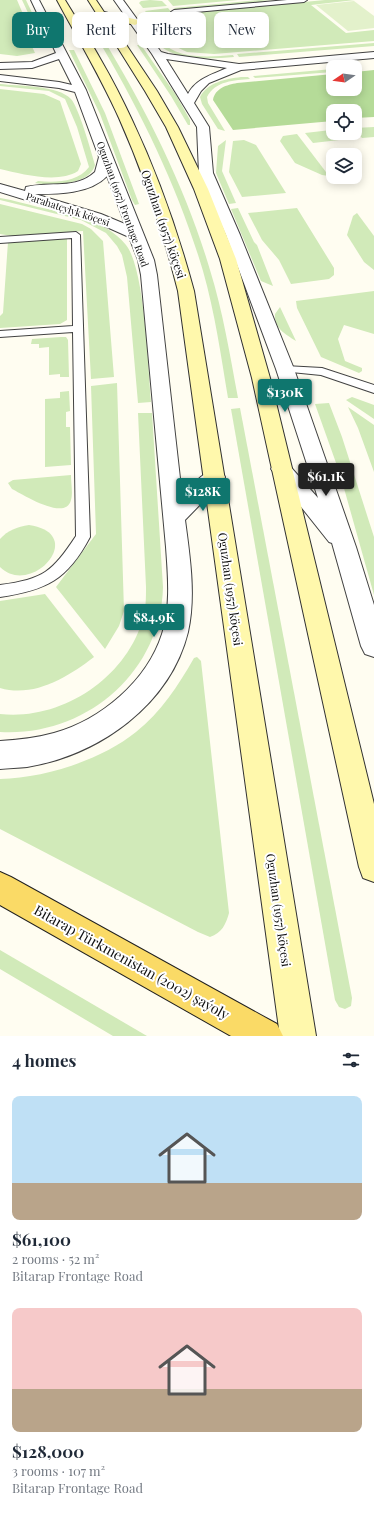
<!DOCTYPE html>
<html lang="en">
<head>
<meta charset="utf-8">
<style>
  :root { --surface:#fff; --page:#f2f2f3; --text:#1f2937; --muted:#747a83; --accent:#0f766e }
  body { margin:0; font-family:"Playfair Display",serif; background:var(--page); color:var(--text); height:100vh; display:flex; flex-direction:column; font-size:15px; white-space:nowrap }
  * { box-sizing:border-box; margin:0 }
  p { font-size:13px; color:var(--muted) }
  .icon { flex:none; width:22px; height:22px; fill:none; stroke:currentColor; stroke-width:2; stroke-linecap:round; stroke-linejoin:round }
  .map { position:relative; height:1036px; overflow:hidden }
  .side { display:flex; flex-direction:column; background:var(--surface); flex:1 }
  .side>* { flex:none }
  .guide { position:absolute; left:12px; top:12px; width:350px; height:36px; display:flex; gap:8px }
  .needle { width:26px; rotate:257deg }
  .tools { position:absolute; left:326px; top:60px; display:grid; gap:8px }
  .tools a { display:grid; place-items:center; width:36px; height:36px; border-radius:8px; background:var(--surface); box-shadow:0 2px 10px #0003; font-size:20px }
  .price { position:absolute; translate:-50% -34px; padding:0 9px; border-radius:4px; background:var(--accent); color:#fff; font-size:13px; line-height:26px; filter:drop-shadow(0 1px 2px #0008) }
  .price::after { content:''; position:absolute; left:50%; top:24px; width:12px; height:9px; margin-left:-6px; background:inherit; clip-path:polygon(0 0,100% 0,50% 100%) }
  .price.current { background:#222; color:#fff }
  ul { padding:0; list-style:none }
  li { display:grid; align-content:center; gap:8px; height:212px; padding:0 12px }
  li span { display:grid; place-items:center; height:124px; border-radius:8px; color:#555 }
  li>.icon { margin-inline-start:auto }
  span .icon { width:72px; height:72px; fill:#fffc; stroke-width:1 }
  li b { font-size:17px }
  h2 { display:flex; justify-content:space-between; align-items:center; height:48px; padding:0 12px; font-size:17px }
  .pill { padding:0 14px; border-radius:8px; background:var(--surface); box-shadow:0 2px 10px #0003; font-size:14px; line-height:36px }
  .pill.current { background:var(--accent); color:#fff }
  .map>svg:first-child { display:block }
  .green { fill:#d1eab9 }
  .forest { fill:#b5db98 }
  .pitch { fill:#e3f1cb }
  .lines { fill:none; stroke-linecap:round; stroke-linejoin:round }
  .lane-casing { stroke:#424242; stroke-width:2 }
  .street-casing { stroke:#424242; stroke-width:2 }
  .secondary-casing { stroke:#313131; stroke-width:2 }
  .primary-casing { stroke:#202020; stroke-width:2 }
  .lane { fill:#fff; fill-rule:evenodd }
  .street { fill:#fff; fill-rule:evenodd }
  .secondary { fill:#fff8ac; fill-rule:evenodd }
  .primary { fill:#fada66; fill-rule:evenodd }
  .labels { text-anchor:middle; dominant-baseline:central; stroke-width:4; stroke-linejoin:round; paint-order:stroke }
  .far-street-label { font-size:10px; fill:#0f0f0f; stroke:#fff }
  .street-label { font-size:12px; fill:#0f0f0f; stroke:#fff }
  .near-street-label { font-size:14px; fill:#0f0f0f; stroke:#fff }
</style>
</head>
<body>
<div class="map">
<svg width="374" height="1036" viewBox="0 0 374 1036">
  <rect width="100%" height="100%" fill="#fffdf1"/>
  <g class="green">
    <path d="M 0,0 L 17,0 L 32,35 L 29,40 L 35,53 L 17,56 L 0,54 Z"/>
    <path d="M 22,0 L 26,0 L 44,38 L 36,39 L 38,34 Z"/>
    <path d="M 150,0 L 162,1 L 167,6 L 143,8 L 139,3 L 141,1 Z"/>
    <path d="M 168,0 L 238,0 L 173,6 Z"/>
    <path d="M 259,0 L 276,1 L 176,10 L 174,8 Z"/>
    <path d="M 325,0 L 355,0 L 311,5 L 346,33 L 374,30 L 374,41 L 214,54 L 187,52 L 170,44 L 169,38 L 162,27 L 155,24 L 145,11 L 168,8 L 177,19 L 203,16 L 199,12 Z"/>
    <path d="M 161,41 C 178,60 209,57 233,55 L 234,57 C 209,59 175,62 156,42 Z"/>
    <path d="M 374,43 L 374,46 L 239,57 L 237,54 Z"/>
    <path d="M 137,45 L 141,45 L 176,95 L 190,120 L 190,125 L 188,125 L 171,96 Z"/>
    <path d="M 108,47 C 150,117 187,192 210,270 C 223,312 230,355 238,398 L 228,398 C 221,356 215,313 203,271 C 180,193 144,118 103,48 Z"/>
    <path d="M 69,50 L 74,50 L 105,113 L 139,204 L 135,205 L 132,200 L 100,114 Z"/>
    <path d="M 333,69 L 333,72 L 255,78 L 253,76 Z"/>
    <path d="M 241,77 L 248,77 L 250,79 C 235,80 215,81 207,97 L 208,103 L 225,131 L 218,129 L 202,104 L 200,97 C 208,82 226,79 241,77 Z"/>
    <path d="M 0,84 C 18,86 58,85 71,99 C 79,108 91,151 95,165 C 90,185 52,186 35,183 L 38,181 C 55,183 78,182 89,167 L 77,127 L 65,99 L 49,91 L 0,86 Z"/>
    <path d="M 0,89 L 44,94 L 60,101 L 81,164 L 78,171 C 58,184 22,174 0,169 Z"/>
    <path d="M 374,127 L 374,137 L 362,138 L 355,130 L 355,128 Z"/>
    <path d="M 331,130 L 339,140 L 313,143 L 305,133 Z"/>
    <path d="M 297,134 L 329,176 L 322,175 L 295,163 L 280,141 L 283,136 Z"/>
    <path d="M 226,140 L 222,171 L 236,203 L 229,204 L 216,173 L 218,146 Z"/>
    <path d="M 244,140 L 256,145 L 286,193 L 242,197 L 229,172 L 233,141 Z"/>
    <path d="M 0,198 C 13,200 26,204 38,207 C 69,214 105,219 126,245 C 145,269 148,368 151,402 L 138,403 L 127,277 L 122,255 L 117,246 L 106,233 L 81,220 L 0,200 Z"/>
    <path d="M 0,204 L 82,224 L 91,229 L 103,241 L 114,377 L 91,379 L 83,231 L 12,236 L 0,234 Z"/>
    <path d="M 238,208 L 254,242 L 257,245 L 273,286 L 261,281 L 231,209 Z"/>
    <path d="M 297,208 L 334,268 L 334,275 L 329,279 L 291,284 L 279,260 L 262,240 L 248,213 Z"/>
    <path d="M 357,213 L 374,236 L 374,270 L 364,262 L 347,235 L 353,216 Z"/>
    <path d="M 67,238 L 67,320 L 60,324 L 0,328 L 0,316 L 3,313 L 8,242 Z"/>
    <path d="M 374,291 L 374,334 L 344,325 L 338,339 L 345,361 L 362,368 L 362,371 L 359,373 L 321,357 L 297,308 L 296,301 Z"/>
    <path d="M 280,307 L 296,341 C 285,334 274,328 275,314 Z"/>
    <path d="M 61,337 L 66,337 L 68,340 L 69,377 L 60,377 L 60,374 L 49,375 L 49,347 L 39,348 L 39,344 L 31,344 L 32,339 Z"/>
    <path d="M 117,383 L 124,611 L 119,626 L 105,649 L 56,587 L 96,534 L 91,386 Z"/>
    <path d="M 69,391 L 70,411 L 66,412 L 66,427 L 70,427 L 71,465 L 45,467 L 45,399 L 60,398 L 60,392 Z"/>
    <path d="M 352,397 L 374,405 L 374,419 L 346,400 Z"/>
    <path d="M 329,403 L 342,437 L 374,537 L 374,595 L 340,474 L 315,404 Z"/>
    <path d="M 348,407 L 374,425 L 374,472 L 358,428 Z"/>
    <path d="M 240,408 L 352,998 L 351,1006 L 345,1009 L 339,1007 L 335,1000 L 231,409 Z"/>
    <path d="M 138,413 L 152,413 L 163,587 C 161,673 85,737 0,732 L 0,714 C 61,721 127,678 143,618 C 146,608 146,598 146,587 Z"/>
    <path d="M 71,475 C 71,483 73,493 71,500 C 66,522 22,494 12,489 L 8,483 L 13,480 Z"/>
    <path d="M 29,525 C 89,534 31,598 0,567 L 0,539 C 8,530 17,527 29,525 Z"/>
    <path d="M 45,594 L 94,657 C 68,677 34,698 0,688 L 0,601 Z"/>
    <path d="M 197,657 L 201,661 L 229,913 C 226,924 222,933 210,937 L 198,932 L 0,829 L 0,779 C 45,778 101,760 136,732 C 161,712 178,686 194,658 Z"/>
    <path d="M 0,950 L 147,1036 L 113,1036 L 0,969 Z"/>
  </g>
  <path class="forest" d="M 374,70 L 374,117 L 355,118 L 355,111 L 333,111 L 333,121 L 233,130 L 213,100 C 215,88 227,85 237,83 L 333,74 L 333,89 L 355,89 L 355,72 Z"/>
  <path class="pitch" d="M 354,1 L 374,16 L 374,28 L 348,31 L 316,5 Z"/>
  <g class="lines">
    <defs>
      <g id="lane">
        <path d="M 287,0 L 307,0 L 304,2 L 174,14 L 171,12 L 174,10 Z"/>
        <path d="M 76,232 L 80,235 L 90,537 C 67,580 47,590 0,597 L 0,585 C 44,579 52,572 76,536 L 73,332 L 0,337 L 0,331 L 73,326 L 72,238 L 0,243 L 0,237 Z"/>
        <path d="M 285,366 L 322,368 L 374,385 L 374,393 L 321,375 L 281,371 L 280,369 L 281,367 Z"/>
      </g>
      <g id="street">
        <path d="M 31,0 L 39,0 L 86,90 L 154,260 L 157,275 L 182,496 C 194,485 205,466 222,472 L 225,477 L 222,482 L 185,520 C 190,557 196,596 188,632 C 170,705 99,755 27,767 C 18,768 9,768 0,769 L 0,741 C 18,740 36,738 54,733 C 101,720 147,681 162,634 C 171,607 168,575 166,547 L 141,275 L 138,260 L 129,237 L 91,220 L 0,192 L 0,184 L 25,191 L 26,187 C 50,181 76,190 95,172 L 99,157 L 75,92 L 59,88 L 0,81 L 0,75 L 59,82 L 72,85 L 59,59 L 32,68 L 0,69 L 0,63 L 32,62 L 56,53 ZM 107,176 L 125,224 L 101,214 L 35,194 C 58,194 90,194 107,176 Z"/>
        <path d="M 114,0 L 123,0 L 161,52 L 168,54 L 239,64 L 374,52 L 374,58 L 241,70 L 209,83 L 201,91 L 194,103 L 209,127 L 213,173 L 240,235 L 294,369 L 356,547 L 374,605 L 374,657 L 365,654 L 361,646 L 332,543 L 329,542 L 271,469 L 274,464 L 281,461 L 288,464 L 318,498 L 276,369 L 226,235 L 199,173 L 197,127 L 152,54 ZM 166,59 L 227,68 C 211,75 196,79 188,94 Z"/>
      </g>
      <g id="secondary">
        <path d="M 57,0 L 65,0 C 89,39 113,78 132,120 C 158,175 178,232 194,291 L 316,1036 L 280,1036 L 178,291 C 163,232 144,174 119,118 C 101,78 78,39 57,0 Z"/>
        <path d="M 88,0 L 96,0 L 104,12 L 138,20 L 140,22 L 135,25 L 109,19 L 157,91 L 178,127 L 208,189 L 236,259 L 270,378 L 374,804 L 374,882 L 363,878 L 359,867 L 252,378 L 220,259 L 194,189 L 166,127 L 145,91 Z"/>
      </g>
      <path id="primary" d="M 0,872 L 11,877 L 277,1024 L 283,1036 L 231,1036 L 0,905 Z"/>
    </defs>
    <use href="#lane" class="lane-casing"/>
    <use href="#street" class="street-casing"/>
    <use href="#secondary" class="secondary-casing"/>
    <use href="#primary" class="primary-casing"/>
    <use href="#lane" class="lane"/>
    <use href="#street" class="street"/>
    <use href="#secondary" class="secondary"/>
    <use href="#primary" class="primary"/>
  </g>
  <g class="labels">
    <g class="far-street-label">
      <text transform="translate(123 204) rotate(70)">Oguzhan (1957) Frontage Road</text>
      <text transform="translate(68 209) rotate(18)">Parahatçylyk köçesi</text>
    </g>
    <g class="street-label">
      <text transform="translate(164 224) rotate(71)">Oguzhan (1957) köçesi</text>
      <text transform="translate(231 589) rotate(82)">Oguzhan (1957) köçesi</text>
      <text transform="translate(279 910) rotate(82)">Oguzhan (1957) köçesi</text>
    </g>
    <g class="near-street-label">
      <text transform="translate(132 962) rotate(29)">Bitarap Türkmenistan (2002) şaýoly</text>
    </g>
  </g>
</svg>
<div class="tools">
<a><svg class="needle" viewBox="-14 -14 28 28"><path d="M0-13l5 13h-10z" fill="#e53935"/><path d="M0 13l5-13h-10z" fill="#747a83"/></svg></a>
<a><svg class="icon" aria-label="locate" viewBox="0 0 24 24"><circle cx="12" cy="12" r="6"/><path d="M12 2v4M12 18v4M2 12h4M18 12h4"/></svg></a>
<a><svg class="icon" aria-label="layers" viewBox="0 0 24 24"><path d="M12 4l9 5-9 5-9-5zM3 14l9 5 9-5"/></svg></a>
</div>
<b class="price" style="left:285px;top:413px">$130K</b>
<b class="price current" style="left:326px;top:497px">$61.1K</b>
<b class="price" style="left:203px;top:512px">$128K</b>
<b class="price" style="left:154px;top:638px">$84.9K</b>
<div class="guide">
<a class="pill current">Buy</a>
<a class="pill">Rent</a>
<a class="pill">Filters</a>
<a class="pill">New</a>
</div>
</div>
<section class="side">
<h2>4 homes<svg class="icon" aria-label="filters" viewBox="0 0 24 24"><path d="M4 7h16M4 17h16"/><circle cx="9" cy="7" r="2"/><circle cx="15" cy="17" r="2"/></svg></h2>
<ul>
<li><span style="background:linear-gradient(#bfe0f5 70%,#b9a48a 0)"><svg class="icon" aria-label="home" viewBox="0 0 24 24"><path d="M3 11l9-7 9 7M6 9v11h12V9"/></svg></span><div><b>$61,100</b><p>2 rooms · 52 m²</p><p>Bitarap Frontage Road</p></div></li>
<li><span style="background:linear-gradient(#f6c9c9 65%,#b9a48a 0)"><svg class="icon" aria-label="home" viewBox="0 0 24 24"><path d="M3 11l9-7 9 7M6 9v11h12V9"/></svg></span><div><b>$128,000</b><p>3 rooms · 107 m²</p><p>Bitarap Frontage Road</p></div></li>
</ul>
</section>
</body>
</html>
